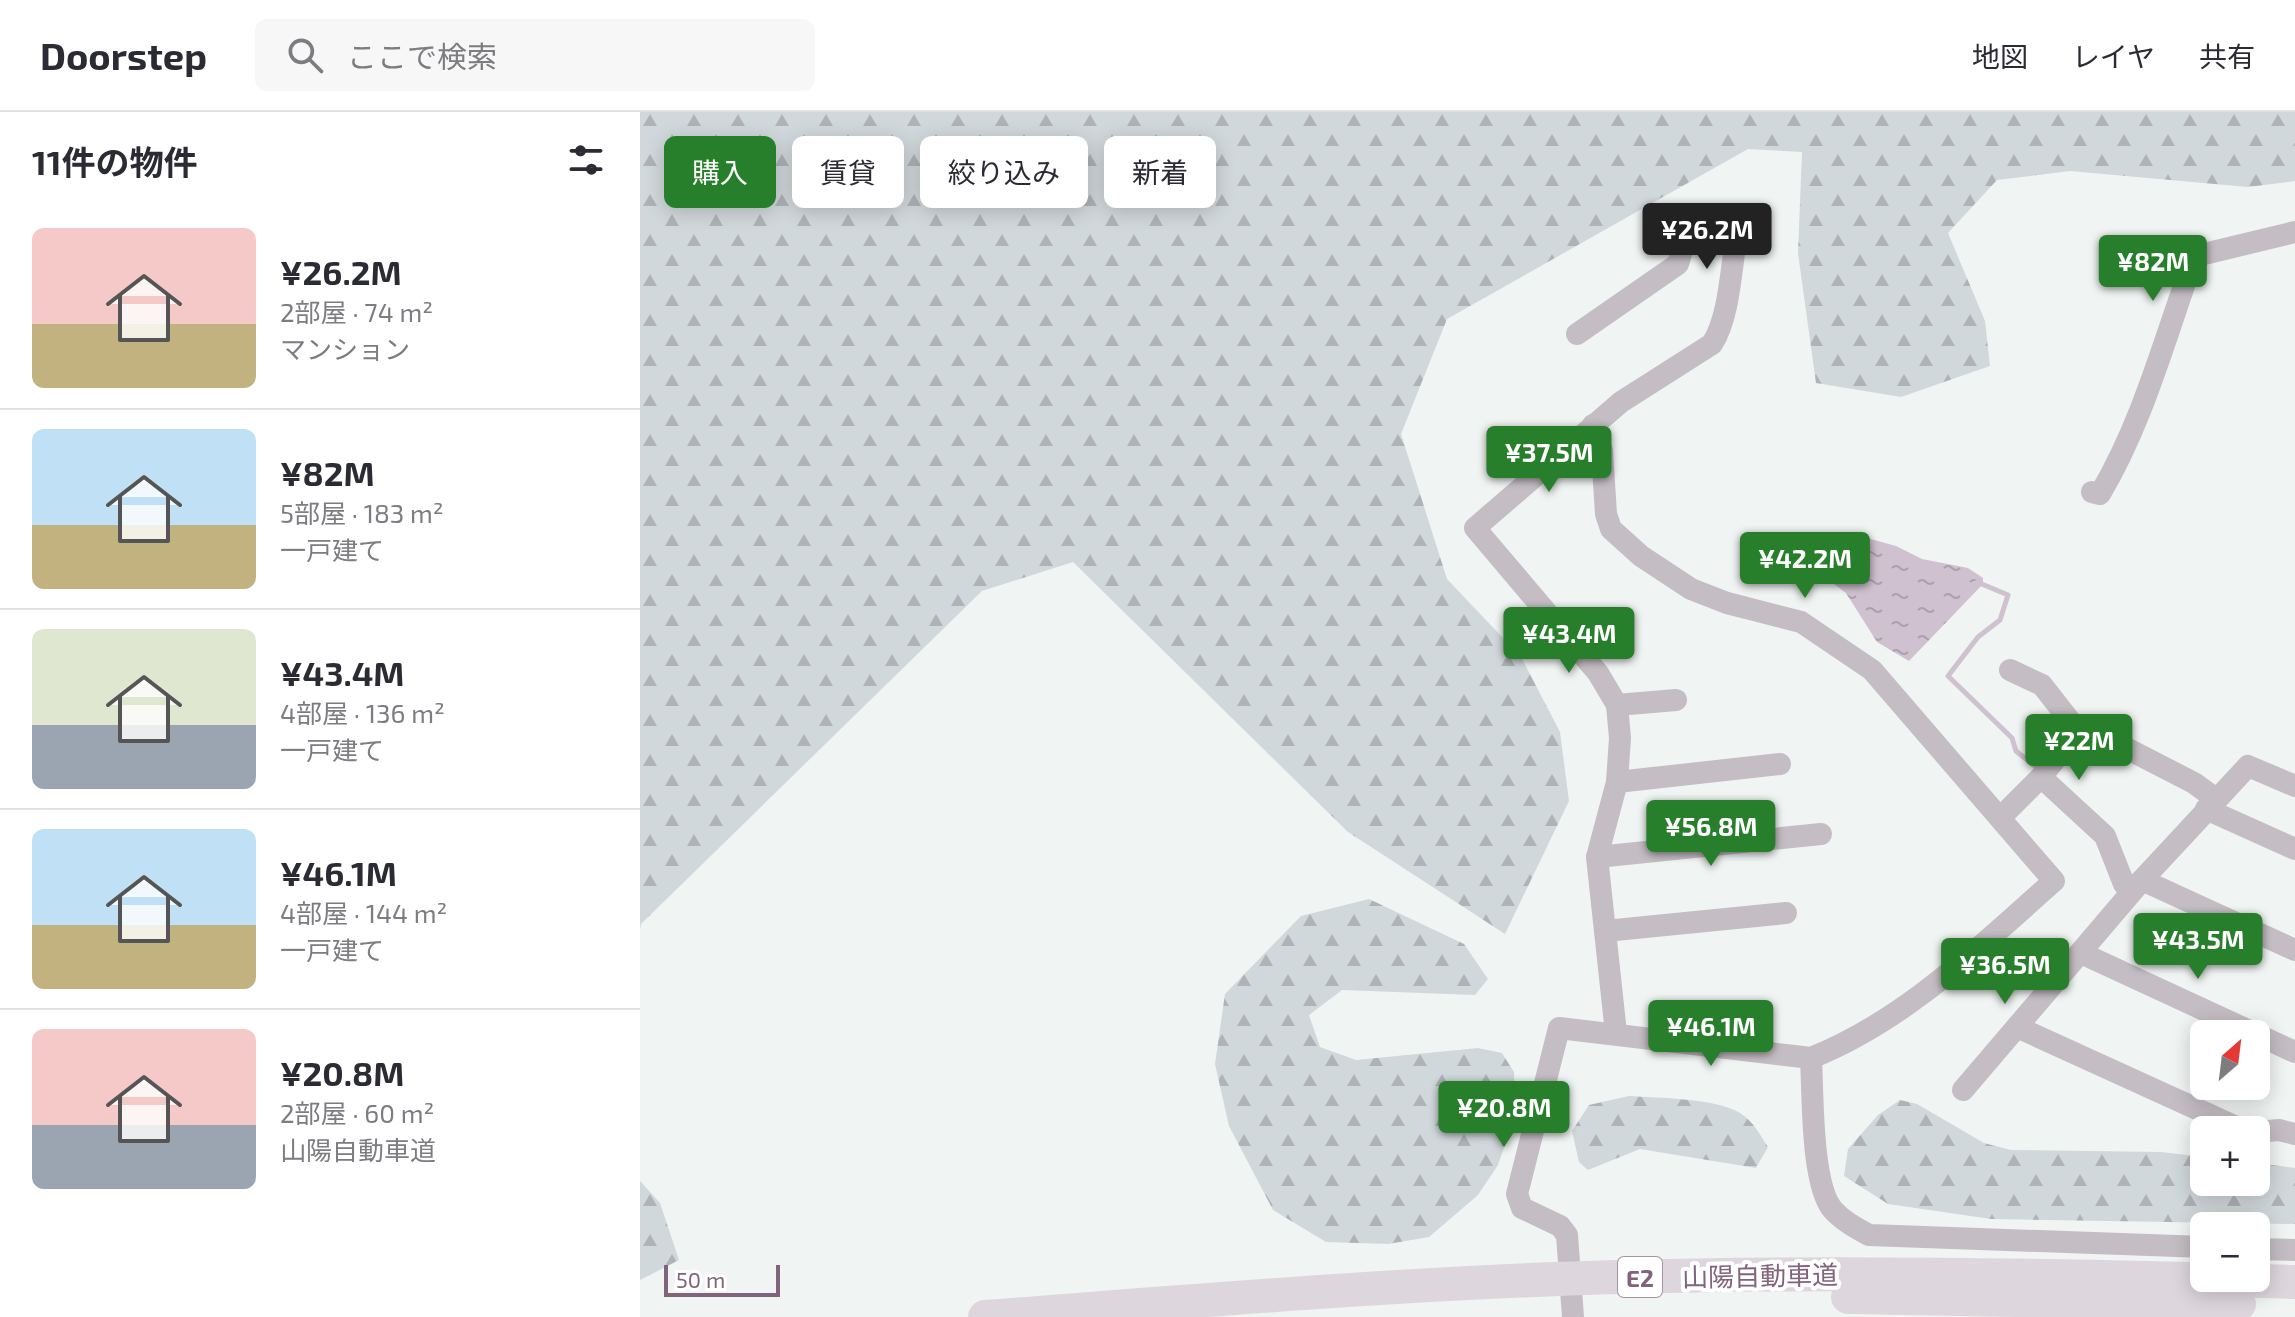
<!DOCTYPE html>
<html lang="ja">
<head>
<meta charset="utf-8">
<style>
  :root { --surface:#fff; --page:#f7f7f7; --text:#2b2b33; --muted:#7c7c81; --line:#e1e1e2; --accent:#277e2b }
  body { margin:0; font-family:"Exo 2","Noto Sans JP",sans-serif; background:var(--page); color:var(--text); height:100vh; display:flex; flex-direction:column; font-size:30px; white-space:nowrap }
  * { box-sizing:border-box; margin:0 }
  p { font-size:26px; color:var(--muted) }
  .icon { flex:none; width:44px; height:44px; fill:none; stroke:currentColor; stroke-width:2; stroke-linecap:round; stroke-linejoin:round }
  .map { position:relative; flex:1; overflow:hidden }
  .panel { display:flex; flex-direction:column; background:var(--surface); width:640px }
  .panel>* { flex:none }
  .top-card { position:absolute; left:24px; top:24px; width:760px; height:72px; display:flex; gap:16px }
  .needle { width:52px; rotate:28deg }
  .tools { position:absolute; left:1550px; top:908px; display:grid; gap:16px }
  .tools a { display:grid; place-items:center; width:80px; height:80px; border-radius:12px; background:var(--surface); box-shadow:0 4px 20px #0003; font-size:40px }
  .scale { position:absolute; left:24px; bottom:20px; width:116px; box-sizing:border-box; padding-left:8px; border:4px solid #81637b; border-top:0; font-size:22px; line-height:28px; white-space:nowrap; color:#81637b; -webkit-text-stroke:6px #fff; paint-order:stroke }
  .price { position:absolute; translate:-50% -68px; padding:0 18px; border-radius:8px; background:var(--accent); color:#fff; font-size:26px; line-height:52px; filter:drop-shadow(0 2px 4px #0008) }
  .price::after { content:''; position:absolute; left:50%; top:48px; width:24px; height:18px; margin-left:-12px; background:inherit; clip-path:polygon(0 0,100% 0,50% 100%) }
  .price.on { background:#222; color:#fff }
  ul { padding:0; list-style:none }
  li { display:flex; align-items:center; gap:24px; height:200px; padding:0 32px }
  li+li { border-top:2px solid var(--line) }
  li span { display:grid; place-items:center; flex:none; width:224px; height:160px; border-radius:12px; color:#555 }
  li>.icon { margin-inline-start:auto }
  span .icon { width:96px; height:96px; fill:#fffc; stroke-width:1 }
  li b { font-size:34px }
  h2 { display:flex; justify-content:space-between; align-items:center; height:96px; padding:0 32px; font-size:34px }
  .chip { padding:0 28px; border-radius:12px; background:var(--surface); box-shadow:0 4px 20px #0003; font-size:28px; line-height:72px }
  .chip.on { background:var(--accent); color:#fff }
  header { display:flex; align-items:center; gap:48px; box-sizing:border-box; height:112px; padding:0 40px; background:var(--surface); border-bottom:2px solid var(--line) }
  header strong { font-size:38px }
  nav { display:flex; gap:44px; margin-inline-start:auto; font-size:28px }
  .search { width:560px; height:72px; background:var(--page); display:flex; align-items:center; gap:20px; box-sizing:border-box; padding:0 28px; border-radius:12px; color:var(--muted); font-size:30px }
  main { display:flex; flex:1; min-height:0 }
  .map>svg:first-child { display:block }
  .forest { fill:url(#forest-firs) }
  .water { fill:url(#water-ripples) }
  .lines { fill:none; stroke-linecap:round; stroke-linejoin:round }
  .stream { stroke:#cfc1cf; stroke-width:5 }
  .minor { stroke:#c4bdc3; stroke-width:22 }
  .highway { stroke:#ded6dd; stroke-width:34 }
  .labels { text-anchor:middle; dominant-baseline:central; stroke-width:8; stroke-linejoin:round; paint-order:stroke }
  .shield { fill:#fff; stroke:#a792a3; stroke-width:2 }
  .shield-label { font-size:24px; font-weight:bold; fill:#81637b }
  .street-label { font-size:26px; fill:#81637b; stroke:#fff }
</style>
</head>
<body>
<header>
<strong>Doorstep</strong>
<div class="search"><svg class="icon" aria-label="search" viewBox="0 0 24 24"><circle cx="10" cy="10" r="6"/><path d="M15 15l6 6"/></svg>ここで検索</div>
<nav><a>地図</a><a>レイヤ</a><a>共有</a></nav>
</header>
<main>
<section class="panel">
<h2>11件の物件<svg class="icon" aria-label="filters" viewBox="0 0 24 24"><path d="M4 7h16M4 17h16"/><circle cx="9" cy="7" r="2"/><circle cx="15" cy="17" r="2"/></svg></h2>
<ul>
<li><span style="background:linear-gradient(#f6c9c9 60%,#c2b280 0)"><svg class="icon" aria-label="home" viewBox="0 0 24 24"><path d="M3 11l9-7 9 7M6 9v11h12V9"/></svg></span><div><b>¥26.2M</b><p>2部屋 · 74 m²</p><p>マンション</p></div></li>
<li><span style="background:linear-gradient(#bfe0f5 60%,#c2b280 0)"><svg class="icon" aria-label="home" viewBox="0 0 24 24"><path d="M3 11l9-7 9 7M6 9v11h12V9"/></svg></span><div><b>¥82M</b><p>5部屋 · 183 m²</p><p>一戸建て</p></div></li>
<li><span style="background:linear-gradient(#dfe7d0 60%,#9aa5b1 0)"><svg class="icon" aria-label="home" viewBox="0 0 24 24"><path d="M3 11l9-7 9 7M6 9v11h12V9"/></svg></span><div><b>¥43.4M</b><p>4部屋 · 136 m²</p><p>一戸建て</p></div></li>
<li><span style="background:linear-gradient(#bfe0f5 60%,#c2b280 0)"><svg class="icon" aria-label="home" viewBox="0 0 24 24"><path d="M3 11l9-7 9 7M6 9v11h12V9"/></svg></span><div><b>¥46.1M</b><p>4部屋 · 144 m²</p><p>一戸建て</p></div></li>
<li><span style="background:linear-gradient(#f6c9c9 60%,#9aa5b1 0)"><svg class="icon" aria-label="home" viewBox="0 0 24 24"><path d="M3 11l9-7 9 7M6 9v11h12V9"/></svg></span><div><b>¥20.8M</b><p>2部屋 · 60 m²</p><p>山陽自動車道</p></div></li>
</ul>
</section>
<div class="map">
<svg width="1655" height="1205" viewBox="0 0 1655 1205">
  <defs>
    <pattern id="forest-firs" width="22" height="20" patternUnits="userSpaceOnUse" patternTransform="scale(2)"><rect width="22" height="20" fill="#d1d8db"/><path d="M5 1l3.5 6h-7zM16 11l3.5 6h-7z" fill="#afb3b7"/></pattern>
    <pattern id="water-ripples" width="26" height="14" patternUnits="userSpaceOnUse" patternTransform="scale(2)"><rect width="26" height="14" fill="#cfc1cf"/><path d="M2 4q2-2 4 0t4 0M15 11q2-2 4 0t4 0" fill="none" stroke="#ada0ad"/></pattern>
  </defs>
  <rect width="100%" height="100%" fill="#f0f4f3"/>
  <g class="forest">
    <path d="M 0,0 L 1655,0 L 1655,69 L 1608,75 L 1430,59 L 1357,68 L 1308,121 L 1345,209 L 1350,254 L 1261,285 L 1176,271 L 1158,141 L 1162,40 L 1108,37 L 807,207 L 761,322 L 807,467 L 881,545 L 920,620 L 929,689 L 865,822 L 708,720 L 433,450 L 342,479 L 1,812 L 0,818 Z"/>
    <path d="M 729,787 L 824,832 L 848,867 L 835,883 L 702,878 L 669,903 L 680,935 L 716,948 L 838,936 L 862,941 L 874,960 L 875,1004 L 858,1053 L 838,1083 L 789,1125 L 748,1132 L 686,1130 L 633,1098 L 589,1014 L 575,952 L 585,882 L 661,804 Z"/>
    <path d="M 989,984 C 1018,986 1075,986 1100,1001 C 1113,1009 1120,1023 1128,1035 L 1116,1056 L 1000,1037 L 948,1058 L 939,1050 L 932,1019 L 949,993 Z"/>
    <path d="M 1260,988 L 1277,992 L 1344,1031 L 1371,1038 L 1521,1040 L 1564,1045 L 1564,1070 L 1616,1070 L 1616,1051 L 1655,1056 L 1655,1112 L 1351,1107 L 1248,1092 L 1204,1064 L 1208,1037 L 1238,1003 Z"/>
    <path d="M 0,1069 L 20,1091 L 39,1148 L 0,1168 Z"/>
  </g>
  <path class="water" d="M 1220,424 L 1256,434 L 1282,447 L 1328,456 L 1343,466 L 1343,472 L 1269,549 L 1237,530 L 1206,481 L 1186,466 C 1191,441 1195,429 1220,424 Z"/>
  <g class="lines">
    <path class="stream" d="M 1337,470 L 1368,483 L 1360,508 L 1338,525 L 1308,564 L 1372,626 L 1376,639 L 1396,655"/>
    <g class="minor">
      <path d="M 937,222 L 1038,152 L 1048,118 L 1054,111 L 1065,106 L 1077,108 L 1087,113 L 1096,127 C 1091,158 1089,206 1072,232 L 981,290 L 835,416 L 958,561 L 977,593 L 980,626 L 977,670 L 957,745 L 976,921"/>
      <path d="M 1452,380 L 1460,382 C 1502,311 1523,232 1551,154 L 1556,146 L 1564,142 L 1655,120"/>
      <path d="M 1370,558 L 1402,573 L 1438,619"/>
      <path d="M 977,593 L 1036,588"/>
      <path d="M 1401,665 L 1438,619 L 1449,617 L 1554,671 L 1576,687"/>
      <path d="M 977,670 L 1140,652"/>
      <path d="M 1566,697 L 1655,737"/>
      <path d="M 1361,705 L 1401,665 L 1465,724 L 1484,772 L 1491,781"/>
      <path d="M 957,745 L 1181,722"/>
      <path d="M 1502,768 L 1655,838"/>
      <path d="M 965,819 L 1146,801"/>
      <path d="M 1441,841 L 1655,940"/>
      <path d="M 1377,915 L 1603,1018"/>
      <path d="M 1171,946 C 1173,981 1171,1073 1193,1098 C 1203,1109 1216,1116 1229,1123 L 1564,1135"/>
      <path d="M 1323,978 L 1502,768 L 1608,654 L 1655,674"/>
      <path d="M 1616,1020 L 1639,1018 L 1655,1022"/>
      <path d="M 1616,1137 L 1655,1138"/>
      <path d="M 933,1205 L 927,1123 L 920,1114 L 882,1096 L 877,1082 L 919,916 L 1171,946 C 1266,908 1339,835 1414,769 L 1232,558 L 1161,510 L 1087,491 L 1051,477 L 1001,444 L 971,417 L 966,402 L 962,339 L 953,313"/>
    </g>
    <g class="highway">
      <path d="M 1208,1185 L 1599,1192"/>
      <path d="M 345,1205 C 556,1189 766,1171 976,1165 C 1203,1159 1429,1163 1655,1170"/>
    </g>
  </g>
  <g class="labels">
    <rect class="shield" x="978" y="1145" width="44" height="40" rx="6"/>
    <g class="shield-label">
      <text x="1000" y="1165">E2</text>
    </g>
    <g class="street-label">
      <text transform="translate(1120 1163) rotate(-1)">山陽自動車道</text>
    </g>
  </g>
</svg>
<div class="tools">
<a><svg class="needle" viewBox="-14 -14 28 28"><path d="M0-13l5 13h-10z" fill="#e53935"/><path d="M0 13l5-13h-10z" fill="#7c7c81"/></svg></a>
<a>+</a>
<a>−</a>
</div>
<div class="scale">50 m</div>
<b class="price on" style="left:1067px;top:159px">¥26.2M</b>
<b class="price" style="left:1513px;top:191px">¥82M</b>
<b class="price" style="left:909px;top:382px">¥37.5M</b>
<b class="price" style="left:1165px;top:488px">¥42.2M</b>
<b class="price" style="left:929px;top:563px">¥43.4M</b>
<b class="price" style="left:1439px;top:670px">¥22M</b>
<b class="price" style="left:1071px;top:756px">¥56.8M</b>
<b class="price" style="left:1558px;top:869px">¥43.5M</b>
<b class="price" style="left:1365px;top:894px">¥36.5M</b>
<b class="price" style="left:1071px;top:956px">¥46.1M</b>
<b class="price" style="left:864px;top:1037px">¥20.8M</b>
<div class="top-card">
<a class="chip on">購入</a>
<a class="chip">賃貸</a>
<a class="chip">絞り込み</a>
<a class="chip">新着</a>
</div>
</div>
</main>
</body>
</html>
